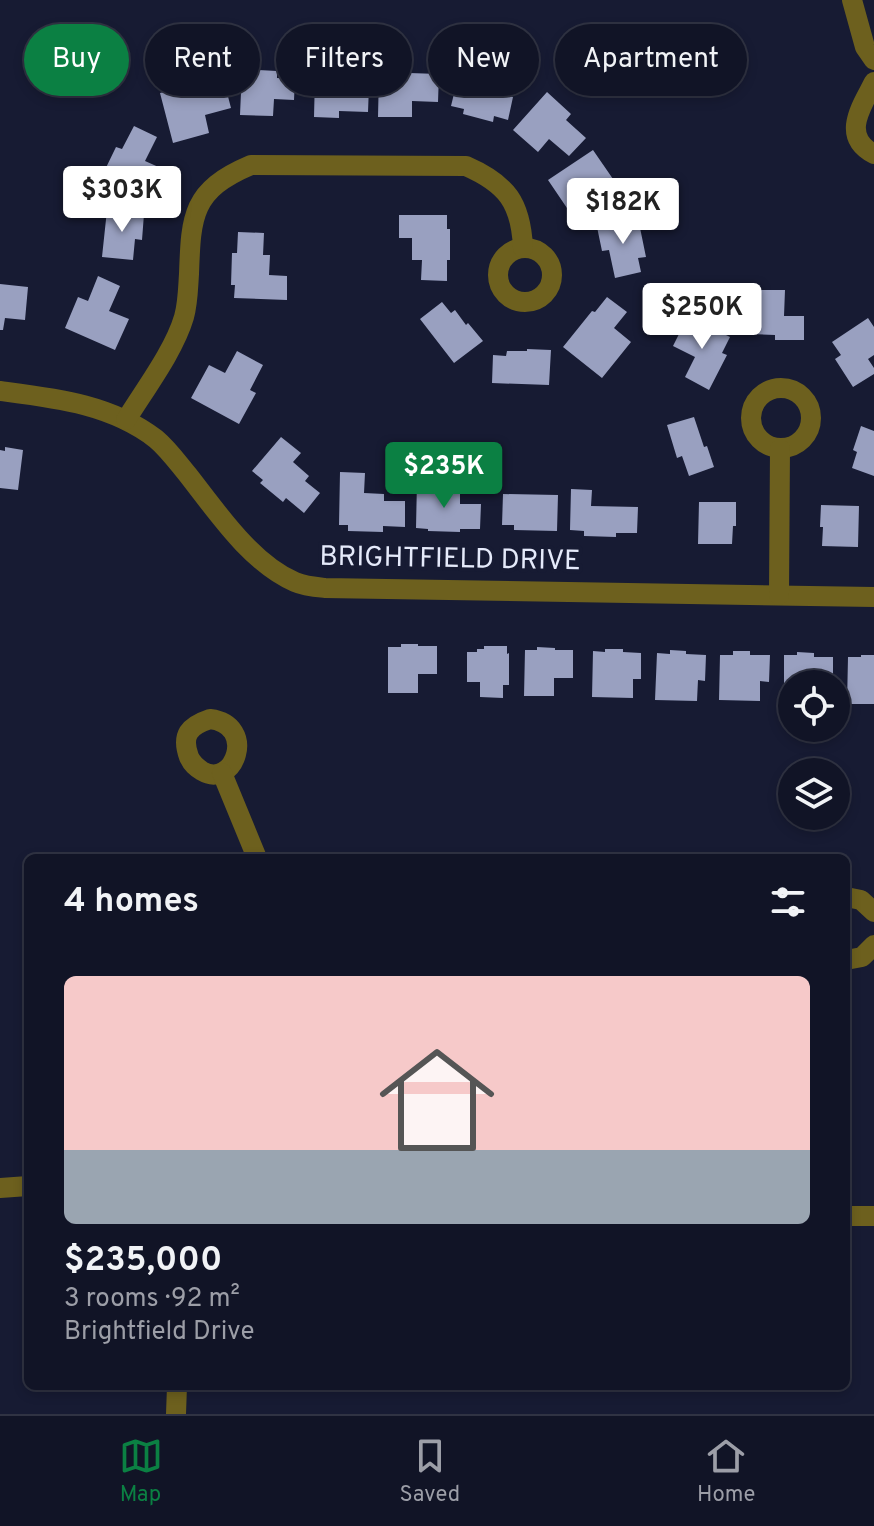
<!DOCTYPE html>
<html lang="en">
<head>
<meta charset="utf-8">
<style>
  :root { --surface:#111426; --page:#1a1d2e; --text:#f1f3f6; --muted:#9c9ea7; --line:#303343; --accent:#0b8043 }
  body { margin:0; font-family:Overpass,sans-serif; background:var(--page); color:var(--text); height:100vh; display:flex; flex-direction:column; font-size:30px; white-space:nowrap }
  * { box-sizing:border-box; margin:0 }
  p { font-size:26px; color:var(--muted) }
  .icon { flex:none; width:44px; height:44px; fill:none; stroke:currentColor; stroke-width:2; stroke-linecap:round; stroke-linejoin:round }
  .map { position:relative; flex:1; overflow:hidden }
  .side { position:absolute; left:24px; top:854px; width:826px; height:536px; display:flex; flex-direction:column; background:var(--surface); border-radius:12px; box-shadow:0 4px 12px #0003,0 0 0 2px var(--line) }
  .side>* { flex:none }
  .hud { position:absolute; left:24px; top:24px; width:826px; height:72px; display:flex; gap:16px }
  .controls { position:absolute; left:778px; top:670px; display:grid; gap:16px }
  .controls a { display:grid; place-items:center; width:72px; height:72px; border-radius:50%; background:var(--surface); box-shadow:0 4px 12px #0003,0 0 0 2px var(--line); font-size:40px }
  .price { position:absolute; translate:-50% -68px; padding:0 18px; border-radius:8px; background:#fff; color:#222; font-size:26px; line-height:52px; filter:drop-shadow(0 2px 4px #0008) }
  .price::after { content:''; position:absolute; left:50%; top:48px; width:24px; height:18px; margin-left:-12px; background:inherit; clip-path:polygon(0 0,100% 0,50% 100%) }
  .price.selected { background:var(--accent); color:#fff }
  ul { padding:0; list-style:none }
  li { display:grid; align-content:center; gap:16px; height:424px; padding:0 40px }
  li+li { border-top:2px solid var(--line) }
  li span { display:grid; place-items:center; height:248px; border-radius:12px; color:#555 }
  li>.icon { margin-inline-start:auto }
  span .icon { width:144px; height:144px; fill:#fffc; stroke-width:1 }
  li b { font-size:34px }
  h2 { display:flex; justify-content:space-between; align-items:center; height:96px; padding:0 40px; font-size:34px }
  .pill { padding:0 28px; border-radius:36px; background:var(--surface); box-shadow:0 4px 12px #0003,0 0 0 2px var(--line); font-size:28px; line-height:72px }
  .pill.selected { background:var(--accent); color:#fff }
  .menu { display:flex; justify-content:space-around; align-items:center; height:112px; border-top:2px solid var(--line); background:var(--surface); font-size:22px; color:var(--muted) }
  .menu a { display:grid; justify-items:center; gap:4px }
  .menu .selected { color:var(--accent) }
  .map>svg:first-child { display:block }
  .building { fill:#99a0c0 }
  .lines { fill:none; stroke-linecap:round; stroke-linejoin:round }
  .minor { stroke:#6d601e; stroke-width:20 }
  .labels { text-anchor:middle; dominant-baseline:central; stroke-width:8; stroke-linejoin:round; paint-order:stroke }
  .street-label { font-size:28px; fill:#e5eafa; stroke:#171b33 }
</style>
</head>
<body>
<div class="map">
<svg width="874" height="1414" viewBox="0 0 874 1414">
  <rect width="100%" height="100%" fill="#171b33"/>
  <g class="building">
    <path d="M 461,65 L 503,76 L 499,93 L 513,97 L 508,120 L 494,116 L 493,122 L 463,114 L 464,109 L 451,106 Z"/>
    <path d="M 242,69 L 277,71 L 277,78 L 295,79 L 294,100 L 274,99 L 273,116 L 240,115 Z"/>
    <path d="M 379,72 L 439,74 L 438,102 L 412,101 L 412,117 L 378,117 Z"/>
    <path d="M 315,76 L 357,78 L 357,86 L 369,86 L 368,112 L 339,111 L 339,118 L 314,117 Z"/>
    <path d="M 224,81 L 231,108 L 205,115 L 209,133 L 173,143 L 160,93 L 195,84 L 196,88 Z"/>
    <path d="M 547,92 L 571,114 L 566,120 L 586,138 L 569,156 L 549,139 L 538,152 L 513,130 Z"/>
    <path d="M 134,126 L 157,137 L 145,161 L 163,169 L 148,201 L 101,178 L 116,147 L 122,149 Z"/>
    <path d="M 593,150 L 613,179 L 608,183 L 619,199 L 597,213 L 587,199 L 569,211 L 548,180 Z"/>
    <path d="M 107,210 L 144,214 L 142,240 L 135,239 L 133,260 L 102,257 Z"/>
    <path d="M 399,215 L 447,215 L 447,229 L 450,229 L 450,260 L 447,260 L 447,281 L 421,280 L 422,260 L 412,260 L 412,238 L 399,238 Z"/>
    <path d="M 638,218 L 646,257 L 638,258 L 641,272 L 615,278 L 609,250 L 602,251 L 597,227 Z"/>
    <path d="M 238,232 L 264,233 L 263,255 L 270,255 L 269,275 L 287,276 L 287,300 L 234,298 L 235,285 L 231,285 L 232,253 L 237,253 Z"/>
    <path d="M 98,276 L 120,286 L 109,311 L 129,319 L 115,350 L 65,328 L 78,297 L 88,301 Z"/>
    <path d="M 0,284 L 28,287 L 25,320 L 5,318 L 3,330 L 0,330 Z"/>
    <path d="M 750,290 L 785,290 L 784,316 L 804,316 L 804,340 L 775,340 L 775,335 L 749,334 Z"/>
    <path d="M 607,297 L 627,312 L 614,328 L 631,342 L 602,378 L 563,347 L 592,311 L 595,312 Z"/>
    <path d="M 442,302 L 451,313 L 455,310 L 466,325 L 468,323 L 483,341 L 454,363 L 420,319 Z"/>
    <path d="M 688,316 L 730,337 L 722,353 L 727,355 L 709,390 L 685,377 L 695,357 L 673,346 Z"/>
    <path d="M 868,318 L 874,327 L 874,355 L 868,359 L 874,368 L 874,374 L 853,387 L 835,359 L 841,355 L 832,342 Z"/>
    <path d="M 527,349 L 551,350 L 549,385 L 492,383 L 493,355 L 506,356 L 507,351 L 527,351 Z"/>
    <path d="M 237,351 L 263,365 L 250,390 L 256,393 L 239,424 L 191,398 L 209,365 L 225,373 Z"/>
    <path d="M 694,417 L 704,447 L 707,446 L 714,467 L 689,476 L 682,456 L 677,458 L 667,425 Z"/>
    <path d="M 861,426 L 874,431 L 874,476 L 852,468 L 857,452 L 853,450 Z"/>
    <path d="M 281,437 L 301,453 L 293,462 L 309,476 L 305,481 L 320,493 L 304,513 L 286,498 L 283,502 L 260,483 L 263,480 L 252,471 Z"/>
    <path d="M 5,447 L 23,450 L 18,490 L 0,488 L 0,450 L 5,451 Z"/>
    <path d="M 340,472 L 365,473 L 364,493 L 384,494 L 384,501 L 405,501 L 405,527 L 383,526 L 383,532 L 348,531 L 348,525 L 339,525 Z"/>
    <path d="M 417,481 L 441,482 L 440,492 L 460,493 L 460,504 L 481,504 L 480,529 L 460,529 L 460,532 L 428,531 L 428,529 L 416,528 Z"/>
    <path d="M 571,489 L 592,490 L 591,506 L 638,507 L 637,533 L 616,533 L 616,537 L 584,536 L 584,531 L 570,530 Z"/>
    <path d="M 503,494 L 558,495 L 557,531 L 514,530 L 514,525 L 502,525 Z"/>
    <path d="M 699,502 L 736,502 L 736,526 L 733,526 L 732,544 L 698,544 Z"/>
    <path d="M 821,505 L 859,506 L 858,547 L 822,546 L 823,527 L 820,527 Z"/>
    <path d="M 401,644 L 418,644 L 418,646 L 437,646 L 437,674 L 418,674 L 418,693 L 388,693 L 388,647 L 401,647 Z"/>
    <path d="M 484,646 L 507,646 L 507,654 L 509,653 L 509,685 L 503,685 L 503,698 L 480,697 L 480,682 L 467,682 L 467,652 L 477,652 L 477,649 L 484,649 Z"/>
    <path d="M 537,647 L 555,648 L 555,650 L 573,650 L 573,678 L 554,678 L 554,696 L 524,696 L 525,650 L 537,650 Z"/>
    <path d="M 605,649 L 623,649 L 623,652 L 641,653 L 641,679 L 633,679 L 633,698 L 592,697 L 593,651 L 605,652 Z"/>
    <path d="M 670,650 L 686,651 L 686,654 L 706,655 L 705,681 L 698,680 L 697,701 L 655,700 L 657,653 L 670,654 Z"/>
    <path d="M 733,651 L 750,651 L 750,655 L 770,655 L 769,682 L 760,681 L 760,701 L 719,700 L 720,655 L 733,655 Z"/>
    <path d="M 797,652 L 814,653 L 814,657 L 833,657 L 833,684 L 792,684 L 792,702 L 784,702 L 784,655 L 797,655 Z"/>
    <path d="M 861,655 L 874,655 L 874,704 L 847,704 L 848,657 L 861,657 Z"/>
  </g>
  <g class="lines">
    <g class="minor">
      <path d="M 852,0 L 865,47 L 874,60"/>
      <path d="M 874,82 C 862,106 840,136 874,154"/>
      <circle cx="525" cy="275" r="27"/>
      <circle cx="781" cy="418" r="30"/>
      <path d="M 0,391 C 54,398 111,404 156,439 C 168,449 178,463 188,475 C 217,512 251,563 295,582 C 304,586 315,587 325,588 L 874,597"/>
      <path d="M 126,420 C 145,389 174,351 184,317 C 188,303 188,288 189,274 C 191,215 192,190 251,165 L 466,166 C 507,184 521,203 523,248"/>
      <path d="M 779,595 L 780,449"/>
      <path d="M 210,719 C 258,725 234,790 202,771 C 196,767 192,764 189,757 C 181,735 189,726 210,719 Z"/>
      <path d="M 222,773 L 257,858"/>
      <path d="M 846,897 L 861,900 L 874,912"/>
      <path d="M 846,960 L 862,957 L 874,945"/>
      <path d="M 0,1188 L 28,1186"/>
      <path d="M 846,1216 L 874,1216"/>
      <path d="M 176,1414 L 177,1386"/>
    </g>
  </g>
  <g class="labels">
    <g class="street-label">
      <text transform="translate(450 560) rotate(1)">BRIGHTFIELD DRIVE</text>
    </g>
  </g>
</svg>
<div class="controls">
<a><svg class="icon" aria-label="locate" viewBox="0 0 24 24"><circle cx="12" cy="12" r="6"/><path d="M12 2v4M12 18v4M2 12h4M18 12h4"/></svg></a>
<a><svg class="icon" aria-label="layers" viewBox="0 0 24 24"><path d="M12 4l9 5-9 5-9-5zM3 14l9 5 9-5"/></svg></a>
</div>
<b class="price" style="left:122px;top:234px">$303K</b>
<b class="price" style="left:623px;top:246px">$182K</b>
<b class="price" style="left:702px;top:351px">$250K</b>
<b class="price selected" style="left:444px;top:510px">$235K</b>
<div class="hud">
<a class="pill selected">Buy</a>
<a class="pill">Rent</a>
<a class="pill">Filters</a>
<a class="pill">New</a>
<a class="pill">Apartment</a>
</div>
<section class="side">
<h2>4 homes<svg class="icon" aria-label="filters" viewBox="0 0 24 24"><path d="M4 7h16M4 17h16"/><circle cx="9" cy="7" r="2"/><circle cx="15" cy="17" r="2"/></svg></h2>
<ul>
<li><span style="background:linear-gradient(#f6c9c9 70%,#9aa5b1 0)"><svg class="icon" aria-label="home" viewBox="0 0 24 24"><path d="M3 11l9-7 9 7M6 9v11h12V9"/></svg></span><div><b>$235,000</b><p>3 rooms · 92 m²</p><p>Brightfield Drive</p></div></li>
</ul>
</section>
</div>
<nav class="menu">
<a class="selected"><svg class="icon" aria-label="map" viewBox="0 0 24 24"><path d="M3 6l6-2 6 2 6-2v14l-6 2-6-2-6 2zM9 4v14M15 6v14"/></svg>Map</a>
<a><svg class="icon" aria-label="saved" viewBox="0 0 24 24"><path d="M7 4h10v16l-5-4-5 4z"/></svg>Saved</a>
<a><svg class="icon" aria-label="home" viewBox="0 0 24 24"><path d="M3 11l9-7 9 7M6 9v11h12V9"/></svg>Home</a>
</nav>
</body>
</html>
